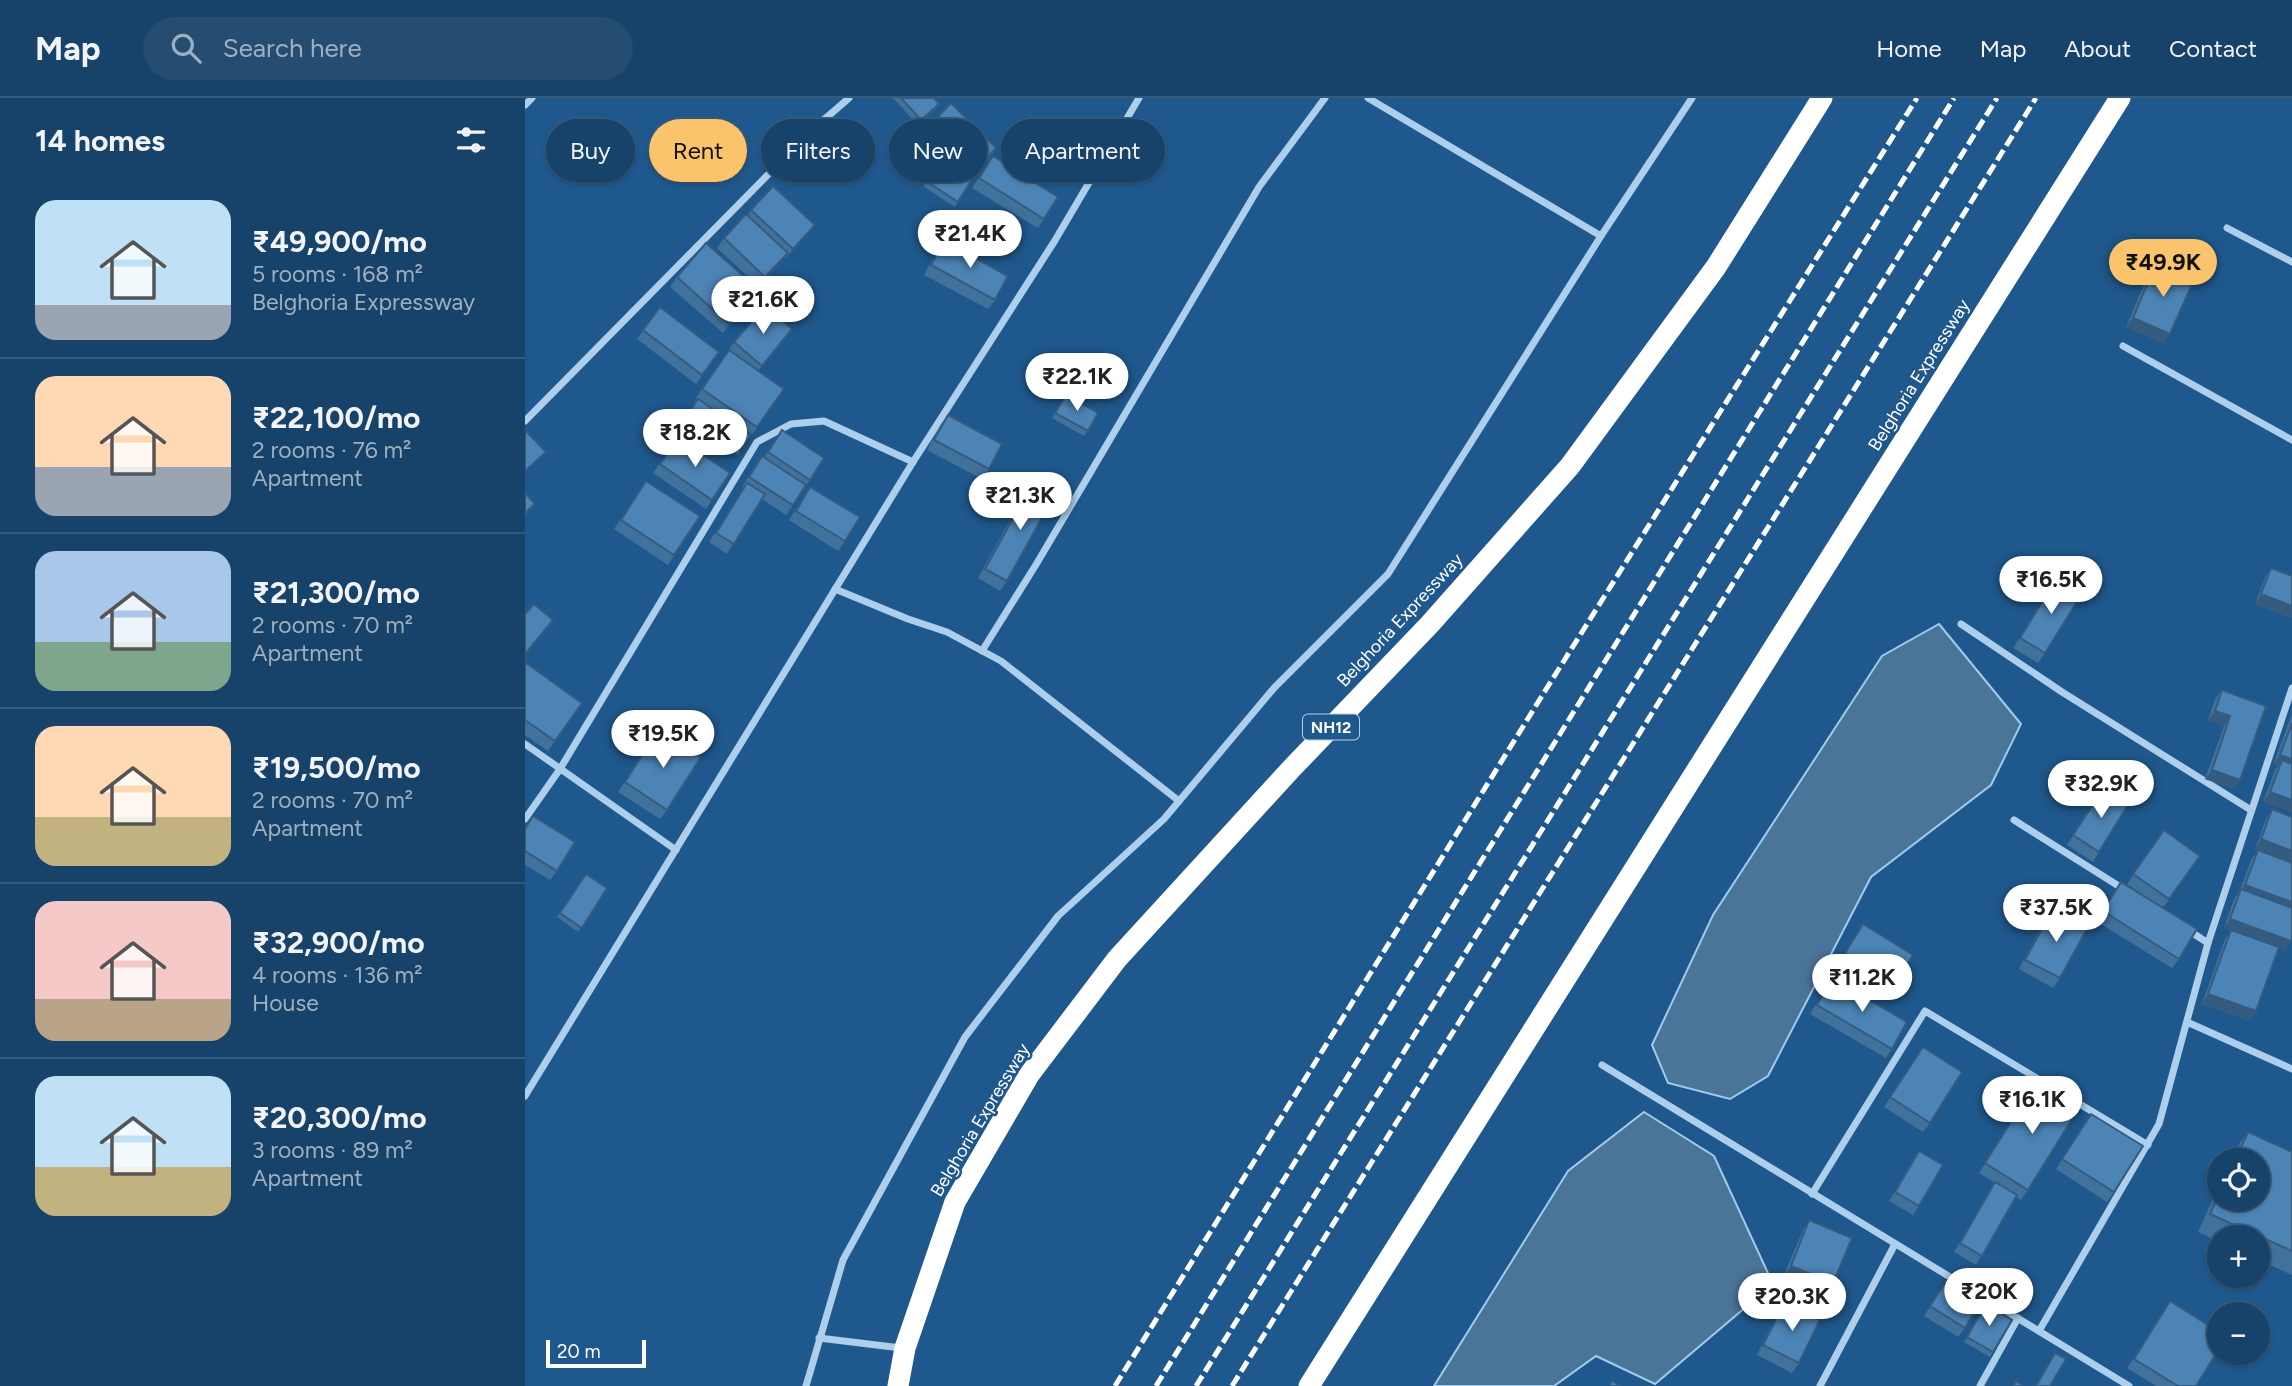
<!DOCTYPE html>
<html lang="en">
<head>
<meta charset="utf-8">
<style>
  :root { --surface:#174269; --page:#244d71; --text:#f1f3f6; --muted:#9eb0c0; --line:#365b7d; --accent:#fac46d }
  body { margin:0; font-family:Figtree,sans-serif; background:var(--page); color:var(--text); height:100vh; display:flex; flex-direction:column; font-size:26px; white-space:nowrap }
  * { box-sizing:border-box; margin:0 }
  p { font-size:23px; color:var(--muted) }
  .icon { flex:none; width:38px; height:38px; fill:none; stroke:currentColor; stroke-width:2; stroke-linecap:round; stroke-linejoin:round }
  .map { position:relative; flex:1; overflow:hidden }
  .details { display:flex; flex-direction:column; background:var(--surface); width:525px }
  .details>* { flex:none }
  .top-card { position:absolute; left:21px; top:21px; width:665px; height:63px; display:flex; gap:14px }
  .controls { position:absolute; left:1682px; top:1050px; display:grid; gap:14px }
  .controls a { display:grid; place-items:center; width:63px; height:63px; border-radius:50%; background:var(--surface); box-shadow:0 2px 5px #0004,0 0 0 2px var(--line); font-size:35px }
  .scale { position:absolute; left:21px; bottom:18px; width:100px; box-sizing:border-box; padding-left:7px; border:4px solid #fff; border-top:0; font-size:19px; line-height:24px; white-space:nowrap; color:#fff; -webkit-text-stroke:5px #1f588c; paint-order:stroke }
  .price { position:absolute; translate:-50% -60px; padding:0 16px; border-radius:24px; background:#fff; color:#222; font-size:23px; line-height:46px; filter:drop-shadow(0 2px 4px #0008) }
  .price::after { content:''; position:absolute; left:50%; top:42px; width:21px; height:16px; margin-left:-10px; background:inherit; clip-path:polygon(0 0,100% 0,50% 100%) }
  .price.current { background:var(--accent); color:#111 }
  ul { padding:0; list-style:none }
  li { display:flex; align-items:center; gap:21px; height:175px; padding:0 35px }
  li+li { border-top:2px solid var(--line) }
  li span { display:grid; place-items:center; flex:none; width:196px; height:140px; border-radius:21px; color:#555 }
  li>.icon { margin-inline-start:auto }
  span .icon { width:84px; height:84px; fill:#fffc; stroke-width:1 }
  li b { font-size:30px }
  h2 { display:flex; justify-content:space-between; align-items:center; height:84px; padding:0 35px; font-size:30px }
  .tag { padding:0 24px; border-radius:32px; background:var(--surface); box-shadow:0 2px 5px #0004,0 0 0 2px var(--line); font-size:24px; line-height:63px }
  .tag.current { background:var(--accent); color:#111 }
  header { display:flex; align-items:center; gap:42px; box-sizing:border-box; height:98px; padding:0 35px; background:var(--surface); border-bottom:2px solid var(--line) }
  header strong { font-size:33px }
  nav { display:flex; gap:38px; margin-inline-start:auto; font-size:24px }
  .search { width:490px; height:63px; background:var(--page); display:flex; align-items:center; gap:18px; box-sizing:border-box; padding:0 24px; border-radius:38px; color:var(--muted); font-size:26px }
  main { display:flex; flex:1; min-height:0 }
  .map>svg:first-child { display:block }
  .water { fill:#4b7499; stroke:#a0cbed; stroke-width:2 }
  .lines { fill:none; stroke-linecap:round; stroke-linejoin:round }
  .street { stroke:#adcfec; stroke-width:7 }
  .highway { stroke:#fff; stroke-width:21 }
  .rail { stroke:#fff; stroke-width:5; stroke-dasharray:12 5; stroke-linecap:butt }
  .wall { fill:#41729c }
  .shaded-wall { fill:#355c7f }
  .building { fill:#4c84b5; stroke:#355c7f; stroke-width:2 }
  .labels { text-anchor:middle; dominant-baseline:central; stroke-width:5; stroke-linejoin:round; paint-order:stroke }
  .shield { fill:#1f588c; stroke:#bccddc; stroke-width:2 }
  .shield-label { font-size:16px; font-weight:bold; fill:#fff }
  .street-label { font-size:18px; fill:#fff; stroke:#1f588c }
</style>
</head>
<body>
<header>
<strong>Map</strong>
<div class="search"><svg class="icon" aria-label="search" viewBox="0 0 24 24"><circle cx="10" cy="10" r="6"/><path d="M15 15l6 6"/></svg>Search here</div>
<nav><a>Home</a><a>Map</a><a>About</a><a>Contact</a></nav>
</header>
<main>
<section class="details">
<h2>14 homes<svg class="icon" aria-label="filters" viewBox="0 0 24 24"><path d="M4 7h16M4 17h16"/><circle cx="9" cy="7" r="2"/><circle cx="15" cy="17" r="2"/></svg></h2>
<ul>
<li><span style="background:linear-gradient(#bfe0f5 75%,#9aa5b1 0)"><svg class="icon" aria-label="home" viewBox="0 0 24 24"><path d="M3 11l9-7 9 7M6 9v11h12V9"/></svg></span><div><b>₹49,900/mo</b><p>5 rooms · 168 m²</p><p>Belghoria Expressway</p></div></li>
<li><span style="background:linear-gradient(#ffd9b3 65%,#9aa5b1 0)"><svg class="icon" aria-label="home" viewBox="0 0 24 24"><path d="M3 11l9-7 9 7M6 9v11h12V9"/></svg></span><div><b>₹22,100/mo</b><p>2 rooms · 76 m²</p><p>Apartment</p></div></li>
<li><span style="background:linear-gradient(#a9c7e8 65%,#7fa58c 0)"><svg class="icon" aria-label="home" viewBox="0 0 24 24"><path d="M3 11l9-7 9 7M6 9v11h12V9"/></svg></span><div><b>₹21,300/mo</b><p>2 rooms · 70 m²</p><p>Apartment</p></div></li>
<li><span style="background:linear-gradient(#ffd9b3 65%,#c2b280 0)"><svg class="icon" aria-label="home" viewBox="0 0 24 24"><path d="M3 11l9-7 9 7M6 9v11h12V9"/></svg></span><div><b>₹19,500/mo</b><p>2 rooms · 70 m²</p><p>Apartment</p></div></li>
<li><span style="background:linear-gradient(#f6c9c9 70%,#b9a48a 0)"><svg class="icon" aria-label="home" viewBox="0 0 24 24"><path d="M3 11l9-7 9 7M6 9v11h12V9"/></svg></span><div><b>₹32,900/mo</b><p>4 rooms · 136 m²</p><p>House</p></div></li>
<li><span style="background:linear-gradient(#bfe0f5 65%,#c2b280 0)"><svg class="icon" aria-label="home" viewBox="0 0 24 24"><path d="M3 11l9-7 9 7M6 9v11h12V9"/></svg></span><div><b>₹20,300/mo</b><p>3 rooms · 89 m²</p><p>Apartment</p></div></li>
</ul>
</section>
<div class="map">
<svg width="1767" height="1288" viewBox="0 0 1767 1288">
  <rect width="100%" height="100%" fill="#1f588c"/>
  <g class="water">
    <path d="M 1414,526 L 1496,626 L 1466,687 L 1346,779 L 1243,978 L 1205,1001 L 1143,985 L 1127,947 L 1188,817 L 1357,558 Z"/>
    <path d="M 1119,1014 L 1189,1058 L 1248,1186 L 1130,1286 L 1071,1258 L 1029,1288 L 909,1288 L 1043,1073 Z"/>
  </g>
  <g class="lines">
    <g class="street">
      <path d="M 843,0 L 1076,138"/>
      <path d="M 0,7 L 7,0"/>
      <path d="M 1702,130 L 1767,164"/>
      <path d="M 1598,248 L 1767,342"/>
      <path d="M 0,323 L 287,32 L 324,0"/>
      <path d="M 310,491 L 383,521 L 422,534 L 476,563 L 654,703"/>
      <path d="M 1436,526 L 1537,594 L 1726,712"/>
      <path d="M 457,553 L 512,465 L 734,89 L 800,0"/>
      <path d="M 0,646 L 151,752"/>
      <path d="M 0,721 L 35,671 L 232,344 L 266,326 L 299,323 L 388,364"/>
      <path d="M 1489,722 L 1600,792"/>
      <path d="M 1663,832 L 1683,845"/>
      <path d="M 1662,924 L 1767,971"/>
      <path d="M 1077,967 L 1604,1288"/>
      <path d="M 0,998 L 388,364 L 529,144 L 614,0"/>
      <path d="M 1287,1096 L 1400,913 L 1623,1047"/>
      <path d="M 1514,1233 L 1634,1026 L 1683,845 L 1767,590"/>
      <path d="M 294,1240 L 376,1250"/>
      <path d="M 281,1288 L 318,1162 L 440,939 L 533,818 L 639,721 L 749,590 L 863,476 L 1076,138 L 1167,0"/>
      <path d="M 1295,1288 L 1370,1146"/>
      <path d="M 1455,1288 L 1493,1220"/>
    </g>
    <g class="highway">
      <path d="M 373,1288 L 380,1250 L 430,1104 L 504,977 L 592,861 L 767,670 L 905,526 L 1045,368 L 1191,169 L 1297,0"/>
      <path d="M 784,1288 L 1595,0"/>
    </g>
    <g class="rail">
      <path d="M 590,1288 L 1020,593 L 1392,0"/>
      <path d="M 631,1288 L 1429,0"/>
      <path d="M 671,1288 L 1472,0"/>
      <path d="M 707,1288 L 1511,0"/>
    </g>
  </g>
  <g class="wall">
    <path d="M 368,0 L 409,0 L 414,6 L 411,11 L 393,27 Z"/>
    <path d="M 407,25 L 465,60 L 446,79 L 400,35 Z"/>
    <path d="M 468,58 L 533,99 L 513,130 L 447,90 Z"/>
    <path d="M 415,62 L 446,83 L 430,109 L 398,88 Z"/>
    <path d="M 226,112 L 290,127 L 283,136 L 261,160 L 260,159 L 234,189 L 192,150 L 199,140 L 223,117 Z"/>
    <path d="M 419,143 L 470,202 L 463,211 L 399,177 L 412,153 Z"/>
    <path d="M 1631,165 L 1639,245 L 1601,229 L 1624,175 Z"/>
    <path d="M 152,179 L 234,192 L 227,202 L 198,235 L 145,189 Z"/>
    <path d="M 135,209 L 194,254 L 171,286 L 112,241 Z"/>
    <path d="M 267,231 L 233,273 L 259,291 L 213,357 L 160,321 L 173,302 L 171,300 L 209,244 Z"/>
    <path d="M 541,297 L 563,333 L 559,338 L 527,320 Z"/>
    <path d="M 423,317 L 464,371 L 457,381 L 402,352 L 416,326 Z"/>
    <path d="M 257,332 L 285,382 L 261,417 L 237,401 L 202,456 L 184,444 L 219,390 L 217,389 L 230,368 L 237,358 L 239,359 Z"/>
    <path d="M 153,340 L 205,375 L 181,411 L 128,375 Z"/>
    <path d="M 121,383 L 175,418 L 143,467 L 89,431 Z"/>
    <path d="M 508,384 L 482,483 L 475,493 L 453,480 L 501,393 Z"/>
    <path d="M 285,389 L 320,443 L 313,453 L 264,422 Z"/>
    <path d="M 1746,470 L 1767,478 L 1767,520 L 1730,506 L 1740,480 Z"/>
    <path d="M 1531,481 L 1520,555 L 1513,565 L 1488,550 Z"/>
    <path d="M 0,567 L 57,605 L 23,653 L 0,637 Z"/>
    <path d="M 1697,592 L 1741,608 L 1715,682 L 1709,691 L 1680,681 L 1699,628 L 1683,622 L 1690,601 Z"/>
    <path d="M 1767,616 L 1767,714 L 1738,704 L 1750,672 L 1753,668 L 1748,667 Z"/>
    <path d="M 127,641 L 142,712 L 135,721 L 93,694 Z"/>
    <path d="M 1578,691 L 1574,754 L 1568,764 L 1542,747 Z"/>
    <path d="M 1747,711 L 1767,765 L 1730,751 L 1741,721 Z"/>
    <path d="M 8,718 L 32,773 L 25,782 L 0,767 L 0,729 Z"/>
    <path d="M 1639,732 L 1675,758 L 1638,810 L 1654,861 L 1647,870 L 1571,823 L 1596,784 L 1631,806 L 1602,786 Z"/>
    <path d="M 1733,752 L 1766,843 L 1759,853 L 1754,850 L 1731,913 L 1725,923 L 1677,906 L 1700,841 L 1706,833 L 1699,830 L 1709,801 L 1715,792 L 1726,762 Z"/>
    <path d="M 61,776 L 82,790 L 53,834 L 32,819 Z"/>
    <path d="M 1527,812 L 1535,880 L 1528,890 L 1494,871 L 1520,822 Z"/>
    <path d="M 1338,826 L 1370,885 L 1364,895 L 1314,864 Z"/>
    <path d="M 1307,880 L 1367,951 L 1361,960 L 1285,916 Z"/>
    <path d="M 1398,949 L 1405,1025 L 1398,1034 L 1359,1009 Z"/>
    <path d="M 1511,984 L 1503,1092 L 1496,1102 L 1491,1099 L 1451,1167 L 1429,1154 L 1470,1085 L 1454,1075 Z"/>
    <path d="M 1566,1016 L 1589,1094 L 1582,1104 L 1531,1071 Z"/>
    <path d="M 1723,1034 L 1767,1054 L 1767,1177 L 1732,1161 L 1732,1139 L 1694,1139 L 1694,1144 L 1673,1134 L 1694,1087 L 1694,1101 L 1732,1062 L 1705,1062 L 1710,1052 Z"/>
    <path d="M 1394,1053 L 1394,1108 L 1388,1117 L 1364,1103 Z"/>
    <path d="M 1284,1122 L 1302,1195 L 1259,1177 L 1278,1132 Z"/>
    <path d="M 1422,1182 L 1440,1230 L 1433,1239 L 1399,1218 Z"/>
    <path d="M 1645,1203 L 1671,1288 L 1631,1288 L 1602,1270 Z"/>
    <path d="M 1259,1205 L 1274,1265 L 1267,1275 L 1232,1257 L 1253,1214 Z"/>
    <path d="M 1458,1211 L 1468,1254 L 1465,1259 L 1439,1244 Z"/>
  </g>
  <g class="shaded-wall">
    <path d="M 414,6 L 411,11 L 393,27 L 396,22 Z"/>
    <path d="M 471,50 L 465,60 L 446,79 L 453,70 Z"/>
    <path d="M 290,127 L 283,136 L 261,160 L 268,151 Z"/>
    <path d="M 263,155 L 256,164 L 234,189 L 240,179 Z"/>
    <path d="M 234,192 L 227,202 L 198,235 L 204,226 Z"/>
    <path d="M 1608,220 L 1645,236 L 1639,245 L 1601,229 Z"/>
    <path d="M 267,231 L 261,240 L 230,277 L 237,268 Z"/>
    <path d="M 21,354 L 17,359 L 0,374 L 0,373 Z"/>
    <path d="M 10,406 L 4,415 L 0,419 L 0,415 Z"/>
    <path d="M 1736,496 L 1767,508 L 1767,520 L 1730,506 Z"/>
    <path d="M 1690,613 L 1705,618 L 1699,628 L 1683,622 Z"/>
    <path d="M 1755,657 L 1767,661 L 1767,673 L 1757,662 L 1753,668 L 1748,667 Z"/>
    <path d="M 1687,672 L 1715,682 L 1709,691 L 1680,681 Z"/>
    <path d="M 1745,694 L 1767,702 L 1767,714 L 1738,704 Z"/>
    <path d="M 1736,741 L 1767,753 L 1767,765 L 1730,751 Z"/>
    <path d="M 1720,787 L 1767,804 L 1767,816 L 1714,796 Z"/>
    <path d="M 1705,821 L 1766,843 L 1759,853 L 1699,830 Z"/>
    <path d="M 1683,896 L 1731,913 L 1725,923 L 1677,906 Z"/>
    <path d="M 1266,1168 L 1308,1185 L 1302,1195 L 1259,1177 Z"/>
  </g>
  <g class="building">
    <path d="M 376,0 L 409,0 L 414,6 L 396,22 Z"/>
    <path d="M 426,5 L 471,50 L 453,70 L 407,25 Z"/>
    <path d="M 468,58 L 533,99 L 519,121 L 454,80 Z"/>
    <path d="M 415,62 L 446,83 L 433,104 L 401,83 Z"/>
    <path d="M 248,88 L 290,127 L 268,151 L 226,112 Z"/>
    <path d="M 221,116 L 263,155 L 240,179 L 199,140 Z"/>
    <path d="M 419,143 L 483,178 L 470,202 L 406,167 Z"/>
    <path d="M 181,145 L 234,192 L 204,226 L 152,179 Z"/>
    <path d="M 1631,165 L 1669,182 L 1645,236 L 1608,220 Z"/>
    <path d="M 240,208 L 267,231 L 237,268 L 209,244 Z"/>
    <path d="M 135,209 L 194,254 L 177,277 L 118,232 Z"/>
    <path d="M 204,252 L 259,291 L 232,329 L 177,291 Z"/>
    <path d="M 541,297 L 573,315 L 563,333 L 530,315 Z"/>
    <path d="M 173,301 L 226,337 L 216,352 L 163,316 Z"/>
    <path d="M 423,317 L 477,346 L 464,371 L 409,342 Z"/>
    <path d="M 257,332 L 299,360 L 285,382 L 243,354 Z"/>
    <path d="M 2,334 L 21,354 L 0,373 L 0,336 Z"/>
    <path d="M 153,340 L 205,375 L 187,402 L 135,366 Z"/>
    <path d="M 237,358 L 281,387 L 268,407 L 224,379 Z"/>
    <path d="M 121,383 L 175,418 L 149,457 L 96,422 Z"/>
    <path d="M 508,384 L 530,396 L 482,483 L 460,471 Z"/>
    <path d="M 222,385 L 240,396 L 209,446 L 191,435 Z"/>
    <path d="M 285,389 L 335,419 L 320,443 L 271,413 Z"/>
    <path d="M 0,395 L 10,406 L 0,415 Z"/>
    <path d="M 1746,470 L 1767,478 L 1767,508 L 1736,496 Z"/>
    <path d="M 1531,481 L 1557,496 L 1520,555 L 1495,540 Z"/>
    <path d="M 9,506 L 28,522 L 0,556 L 0,516 Z"/>
    <path d="M 1,565 L 57,605 L 30,643 L 0,622 L 0,567 Z"/>
    <path d="M 1697,592 L 1741,608 L 1715,682 L 1687,672 L 1705,618 L 1690,613 Z"/>
    <path d="M 1767,625 L 1767,661 L 1755,657 Z"/>
    <path d="M 133,632 L 176,659 L 142,712 L 100,684 Z"/>
    <path d="M 1757,662 L 1767,666 L 1767,702 L 1745,694 Z"/>
    <path d="M 1578,691 L 1603,707 L 1574,754 L 1548,737 Z"/>
    <path d="M 1747,711 L 1767,719 L 1767,753 L 1736,741 Z"/>
    <path d="M 8,718 L 50,744 L 32,773 L 0,753 L 0,731 Z"/>
    <path d="M 1639,732 L 1675,758 L 1644,801 L 1608,776 Z"/>
    <path d="M 1733,752 L 1767,765 L 1767,804 L 1720,787 Z"/>
    <path d="M 61,776 L 82,790 L 57,830 L 35,815 Z"/>
    <path d="M 1596,784 L 1672,831 L 1654,861 L 1578,813 Z"/>
    <path d="M 1716,791 L 1767,810 L 1767,840 L 1766,843 L 1705,821 Z"/>
    <path d="M 1527,812 L 1562,831 L 1535,880 L 1500,862 Z"/>
    <path d="M 1338,826 L 1388,857 L 1370,885 L 1320,855 Z"/>
    <path d="M 1706,832 L 1754,849 L 1731,913 L 1683,896 Z"/>
    <path d="M 1307,880 L 1382,924 L 1367,951 L 1292,907 Z"/>
    <path d="M 1398,949 L 1437,974 L 1405,1025 L 1365,999 Z"/>
    <path d="M 1511,984 L 1554,1010 L 1503,1092 L 1460,1065 Z"/>
    <path d="M 1566,1016 L 1618,1048 L 1589,1094 L 1537,1061 Z"/>
    <path d="M 1723,1034 L 1767,1054 L 1767,1153 L 1685,1116 L 1694,1096 L 1694,1101 L 1732,1101 L 1732,1062 L 1710,1062 Z"/>
    <path d="M 1394,1053 L 1418,1067 L 1394,1108 L 1370,1094 Z"/>
    <path d="M 1470,1084 L 1492,1097 L 1457,1158 L 1435,1145 Z"/>
    <path d="M 1284,1122 L 1327,1140 L 1308,1185 L 1266,1168 Z"/>
    <path d="M 1422,1182 L 1456,1203 L 1440,1230 L 1405,1208 Z"/>
    <path d="M 1645,1203 L 1694,1234 L 1694,1251 L 1671,1288 L 1653,1288 L 1609,1261 Z"/>
    <path d="M 1259,1205 L 1295,1222 L 1274,1265 L 1238,1247 Z"/>
    <path d="M 1461,1206 L 1487,1222 L 1468,1254 L 1442,1239 Z"/>
    <path d="M 1530,1255 L 1541,1261 L 1525,1288 L 1511,1288 Z"/>
    <path d="M 1087,1283 L 1096,1288 L 1084,1288 Z"/>
    <path d="M 1491,1283 L 1499,1288 L 1488,1288 Z"/>
  </g>
  <g class="labels">
    <rect class="shield" x="778" y="616.5" width="56" height="25" rx="5"/>
    <g class="shield-label">
      <text x="806" y="629">NH12</text>
    </g>
    <g class="street-label">
      <text transform="translate(1394 277) rotate(-58)">Belghoria Expressway</text>
      <text transform="translate(875 522) rotate(-47)">Belghoria Expressway</text>
      <text transform="translate(455 1022) rotate(-59)">Belghoria Expressway</text>
    </g>
  </g>
</svg>
<div class="controls">
<a><svg class="icon" aria-label="locate" viewBox="0 0 24 24"><circle cx="12" cy="12" r="6"/><path d="M12 2v4M12 18v4M2 12h4M18 12h4"/></svg></a>
<a>+</a>
<a>−</a>
</div>
<div class="scale">20 m</div>
<b class="price" style="left:445px;top:172px">₹21.4K</b>
<b class="price current" style="left:1638px;top:201px">₹49.9K</b>
<b class="price" style="left:238px;top:238px">₹21.6K</b>
<b class="price" style="left:552px;top:315px">₹22.1K</b>
<b class="price" style="left:170px;top:371px">₹18.2K</b>
<b class="price" style="left:495px;top:434px">₹21.3K</b>
<b class="price" style="left:1526px;top:518px">₹16.5K</b>
<b class="price" style="left:138px;top:672px">₹19.5K</b>
<b class="price" style="left:1576px;top:722px">₹32.9K</b>
<b class="price" style="left:1531px;top:846px">₹37.5K</b>
<b class="price" style="left:1337px;top:916px">₹11.2K</b>
<b class="price" style="left:1507px;top:1038px">₹16.1K</b>
<b class="price" style="left:1464px;top:1230px">₹20K</b>
<b class="price" style="left:1267px;top:1235px">₹20.3K</b>
<div class="top-card">
<a class="tag">Buy</a>
<a class="tag current">Rent</a>
<a class="tag">Filters</a>
<a class="tag">New</a>
<a class="tag">Apartment</a>
</div>
</div>
</main>
</body>
</html>
